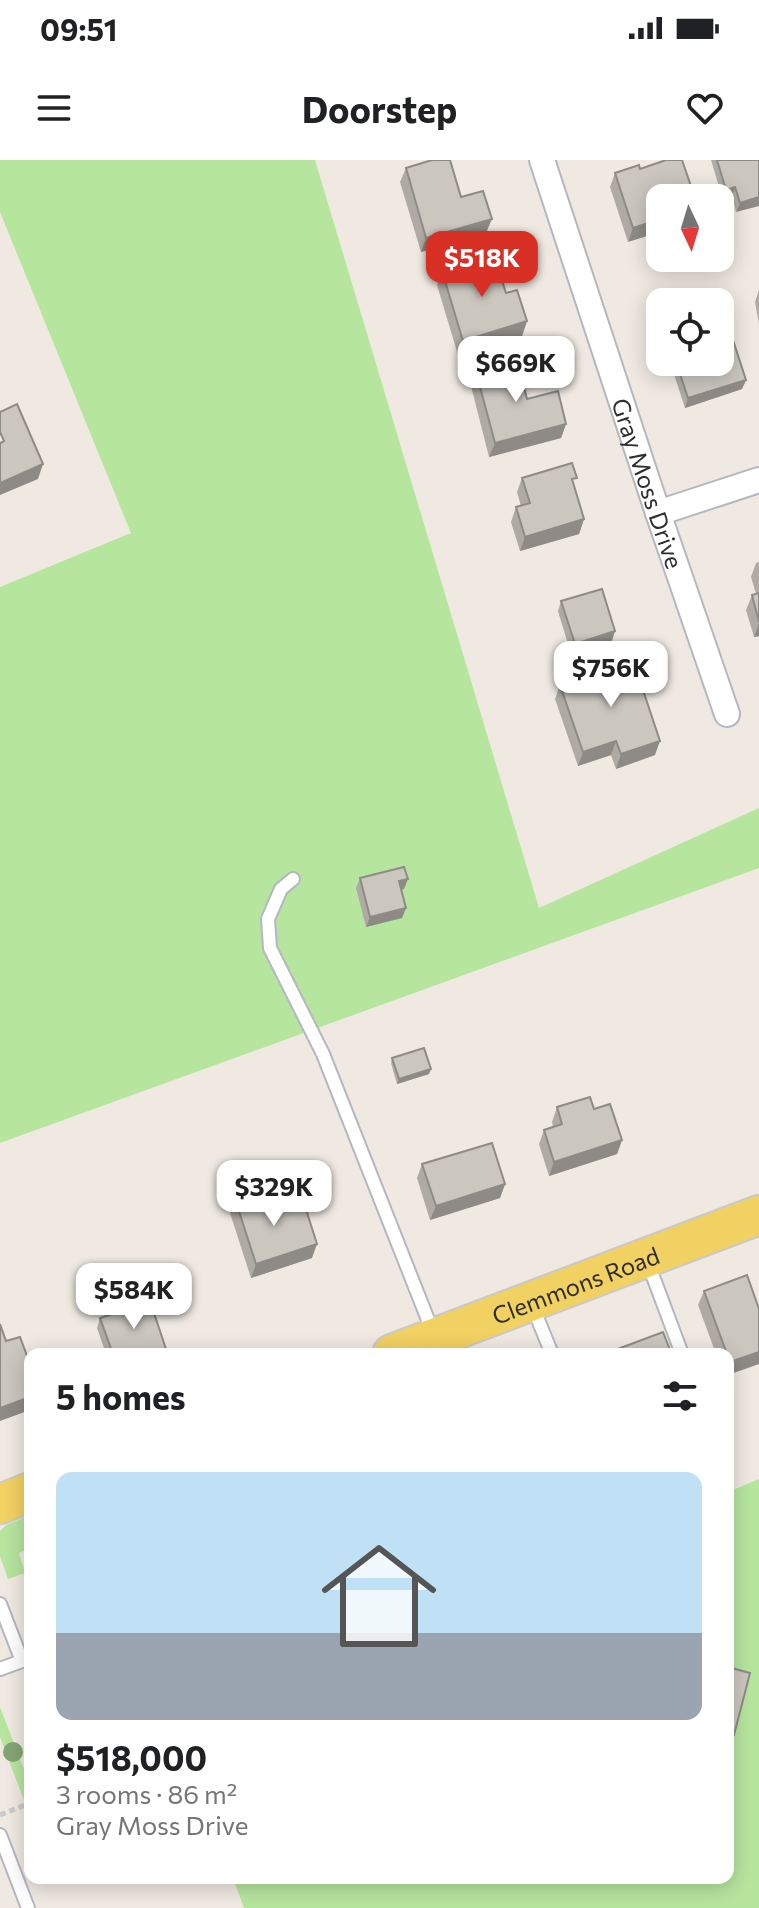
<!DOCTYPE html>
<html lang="en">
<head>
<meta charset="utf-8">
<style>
  :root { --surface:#fff; --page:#f6f6f6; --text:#202124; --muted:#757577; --line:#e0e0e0; --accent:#d93025 }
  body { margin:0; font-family:Commissioner,sans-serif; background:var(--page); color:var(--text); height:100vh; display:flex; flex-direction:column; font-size:30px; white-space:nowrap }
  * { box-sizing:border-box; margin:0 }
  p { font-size:26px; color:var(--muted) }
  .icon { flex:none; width:44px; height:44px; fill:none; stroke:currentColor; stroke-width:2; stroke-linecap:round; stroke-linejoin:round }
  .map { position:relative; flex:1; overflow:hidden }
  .panel { position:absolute; left:24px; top:1188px; width:710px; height:536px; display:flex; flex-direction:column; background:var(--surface); border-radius:16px; box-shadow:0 4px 20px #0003 }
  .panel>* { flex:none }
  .needle { width:52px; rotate:176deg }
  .buttons { position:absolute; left:646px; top:24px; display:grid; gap:16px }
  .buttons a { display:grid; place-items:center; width:88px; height:88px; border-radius:16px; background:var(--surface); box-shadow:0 4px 20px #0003; font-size:40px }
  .price { position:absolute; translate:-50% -68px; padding:0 18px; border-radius:16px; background:#fff; color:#222; font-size:26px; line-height:52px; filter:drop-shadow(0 2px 4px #0008) }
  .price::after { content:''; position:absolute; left:50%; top:48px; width:24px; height:18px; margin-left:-12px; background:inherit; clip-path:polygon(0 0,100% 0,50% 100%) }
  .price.current { background:var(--accent); color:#fff }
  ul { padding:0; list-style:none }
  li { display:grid; align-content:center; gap:16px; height:424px; padding:0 32px }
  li+li { border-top:2px solid var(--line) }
  li span { display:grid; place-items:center; height:248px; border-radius:16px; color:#555 }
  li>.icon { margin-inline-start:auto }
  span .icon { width:144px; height:144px; fill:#fffc; stroke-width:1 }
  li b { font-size:34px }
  h2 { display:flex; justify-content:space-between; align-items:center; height:96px; padding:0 32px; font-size:34px }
  .status { display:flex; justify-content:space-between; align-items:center; height:56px; padding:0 40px; background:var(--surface); direction:ltr }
  .status svg { height:22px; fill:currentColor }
  header { display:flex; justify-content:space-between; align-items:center; height:104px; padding:0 32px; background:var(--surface); font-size:36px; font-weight:700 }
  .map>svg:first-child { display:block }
  .green { fill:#b6e59e }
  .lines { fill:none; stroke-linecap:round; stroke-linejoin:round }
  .service-casing { stroke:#b4b7c1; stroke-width:16 }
  .minor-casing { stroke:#b4b7c1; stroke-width:28 }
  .primary-casing { stroke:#c9c9c9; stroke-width:42 }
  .path { stroke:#c9c9c9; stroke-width:5; stroke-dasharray:6 4; stroke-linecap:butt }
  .service { stroke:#fff; stroke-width:12 }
  .minor { stroke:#fff; stroke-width:24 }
  .primary { stroke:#f2d163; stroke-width:38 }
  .tree { fill:#84a574 }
  .wall { fill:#afaba4 }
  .shaded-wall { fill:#8e8b86 }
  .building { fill:#cbc7bf; stroke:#8e8b86; stroke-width:2 }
  .labels { text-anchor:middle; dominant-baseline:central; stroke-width:6; stroke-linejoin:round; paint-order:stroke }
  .street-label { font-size:24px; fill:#2e2e2e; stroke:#fff }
</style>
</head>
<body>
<div class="status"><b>09:51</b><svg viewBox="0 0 49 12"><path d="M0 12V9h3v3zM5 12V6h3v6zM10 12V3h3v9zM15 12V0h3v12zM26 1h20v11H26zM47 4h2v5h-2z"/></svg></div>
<header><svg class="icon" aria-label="menu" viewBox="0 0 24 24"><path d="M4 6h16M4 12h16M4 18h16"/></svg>Doorstep<svg class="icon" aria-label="heart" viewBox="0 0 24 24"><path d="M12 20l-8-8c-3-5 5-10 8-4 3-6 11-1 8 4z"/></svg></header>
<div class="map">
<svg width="759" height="1748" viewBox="0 0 759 1748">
  <rect width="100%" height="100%" fill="#efe9e1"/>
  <g class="green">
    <path d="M 0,0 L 315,0 L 539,748 L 759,648 L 759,708 L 0,983 L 0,427 L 131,373 L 0,52 Z"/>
    <path d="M 759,1319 L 759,1748 L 244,1748 L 233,1718 L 728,1718 L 728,1332 Z"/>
    <path d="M 30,1355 L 30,1388 L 19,1393 L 25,1413 L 8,1419 L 0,1396 L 0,1371 L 6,1365 Z"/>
    <path d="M 0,1547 L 30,1625 L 30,1641 L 25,1643 L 0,1577 Z"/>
  </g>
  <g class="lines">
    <defs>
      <g id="service">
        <path d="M 293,719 L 281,729 L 268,759 L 270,788 L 323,894 L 434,1175"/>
        <path d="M 648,1103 L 682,1194"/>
        <path d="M 532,1145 L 552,1194"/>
        <path d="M 0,1444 L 22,1501 L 0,1509"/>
        <path d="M 0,1675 L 28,1748"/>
      </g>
      <g id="minor">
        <path id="s1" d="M 542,0 L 658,353 L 727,554"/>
        <path d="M 658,353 L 759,320"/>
      </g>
      <g id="primary">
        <path id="s2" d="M 392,1194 L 759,1055"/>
        <path d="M 0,1344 L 30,1332"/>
      </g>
    </defs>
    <use href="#service" class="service-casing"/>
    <use href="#minor" class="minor-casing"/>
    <use href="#primary" class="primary-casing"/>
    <path class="path" d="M 0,1655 L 30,1643"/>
    <use href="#service" class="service"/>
    <use href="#minor" class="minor"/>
    <use href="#primary" class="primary"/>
  </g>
  <circle class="tree" cx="13" cy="1592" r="10"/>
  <g class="wall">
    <path d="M 666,0 L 628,82 L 610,27 L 615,13 L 640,9 Z"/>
    <path d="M 711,0 L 759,0 L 736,52 L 732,37 L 723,40 Z"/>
    <path d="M 406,8 L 461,37 L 486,73 L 421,92 L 400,22 Z"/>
    <path d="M 442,111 L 506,133 L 527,161 L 522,176 L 458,195 L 437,125 Z"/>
    <path d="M 759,130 L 759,164 L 755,142 Z"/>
    <path d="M 672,202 L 720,202 L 746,220 L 742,229 L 685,248 L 671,205 Z"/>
    <path d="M 476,212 L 527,239 L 566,264 L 561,278 L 489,297 L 471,226 Z"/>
    <path d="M 522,318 L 574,325 L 584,359 L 579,374 L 520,391 L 511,362 L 516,347 L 521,346 L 517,332 Z"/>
    <path d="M 759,402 L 759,476 L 754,477 L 746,450 L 752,435 L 756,434 L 751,417 L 756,403 Z"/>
    <path d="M 561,441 L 612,481 L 571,494 L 558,451 Z"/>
    <path d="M 560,525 L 655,595 L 616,609 L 611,595 L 578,606 L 555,539 Z"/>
    <path d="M 360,718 L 404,729 L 401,730 L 406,748 L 402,758 L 366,767 L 356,728 Z"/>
    <path d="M 392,898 L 429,914 L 397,924 L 391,903 Z"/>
    <path d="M 557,947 L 594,949 L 622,980 L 617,994 L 549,1016 L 539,984 L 544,970 L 553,967 L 552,962 Z"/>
    <path d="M 422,1004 L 505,1024 L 500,1038 L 430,1060 L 417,1018 Z"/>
    <path d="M 235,1039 L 312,1098 L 251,1118 L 230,1053 Z"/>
    <path d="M 704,1131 L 759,1149 L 728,1215 L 728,1194 L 716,1194 L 698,1145 Z"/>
    <path d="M 100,1158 L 165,1194 L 106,1194 L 97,1168 Z"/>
    <path d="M 728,1507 L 734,1575 L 729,1589 L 728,1589 Z"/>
  </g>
  <g class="shaded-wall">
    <path d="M 735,27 L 732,37 L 723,40 L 726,30 Z"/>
    <path d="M 759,37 L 759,46 L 736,52 L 740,43 Z"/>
    <path d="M 492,59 L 486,73 L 421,92 L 426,78 Z"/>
    <path d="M 660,59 L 660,72 L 628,82 L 633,68 Z"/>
    <path d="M 527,161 L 522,176 L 458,195 L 463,181 Z"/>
    <path d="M 746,220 L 742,229 L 685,248 L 688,238 Z"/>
    <path d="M 566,264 L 561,278 L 489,297 L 495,283 Z"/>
    <path d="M 43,304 L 38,319 L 0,335 L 0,323 Z"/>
    <path d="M 584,359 L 579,374 L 520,391 L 525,377 Z"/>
    <path d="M 759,463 L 759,476 L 754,477 Z"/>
    <path d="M 615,471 L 612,481 L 571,494 L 575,484 Z"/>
    <path d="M 616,581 L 611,595 L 578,606 L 583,592 Z"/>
    <path d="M 660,581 L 655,595 L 616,609 L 621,594 Z"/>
    <path d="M 408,719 L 404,729 L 395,731 L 399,721 Z"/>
    <path d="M 406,748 L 402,758 L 366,767 L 370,757 Z"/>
    <path d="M 431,909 L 429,914 L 397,924 L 399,919 Z"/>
    <path d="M 622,980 L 617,994 L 549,1016 L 554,1002 Z"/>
    <path d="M 505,1024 L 500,1038 L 430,1060 L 436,1046 Z"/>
    <path d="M 317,1084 L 312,1098 L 251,1118 L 256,1104 Z"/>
    <path d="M 144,1189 L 142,1194 L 129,1194 Z"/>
    <path d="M 166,1189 L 165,1194 L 150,1194 Z"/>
    <path d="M 759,1192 L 759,1204 L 728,1215 L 728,1207 L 730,1202 Z"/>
    <path d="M 30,1237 L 30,1250 L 0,1261 L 0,1248 Z"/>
  </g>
  <g class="building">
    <path d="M 432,0 L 450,0 L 461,37 L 483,31 L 492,59 L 426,78 L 406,8 Z"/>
    <path d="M 666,0 L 682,0 L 695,38 L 660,38 L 660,59 L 633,68 L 615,13 L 639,5 L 640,9 Z"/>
    <path d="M 717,0 L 759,0 L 759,37 L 740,43 L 735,27 L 726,30 Z"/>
    <path d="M 494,95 L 506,133 L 517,130 L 527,161 L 463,181 L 442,111 Z"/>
    <path d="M 732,177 L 746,220 L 688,238 L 676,202 L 720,202 L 720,181 Z"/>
    <path d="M 517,201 L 527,239 L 558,231 L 566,264 L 495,283 L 476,212 Z"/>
    <path d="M 17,244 L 43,304 L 0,323 L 0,283 L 4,281 L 0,272 L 0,252 Z"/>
    <path d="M 572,303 L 577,318 L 572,319 L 584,359 L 525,377 L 516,347 L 530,343 L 522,318 Z"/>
    <path d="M 602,429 L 615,471 L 575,484 L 561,441 Z"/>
    <path d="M 759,433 L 759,462 L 752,435 Z"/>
    <path d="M 633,500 L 660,581 L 621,594 L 616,581 L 583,592 L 560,525 Z"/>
    <path d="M 404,707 L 408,719 L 399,721 L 406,748 L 370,757 L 360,718 Z"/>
    <path d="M 424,888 L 431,909 L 399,919 L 392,898 Z"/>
    <path d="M 590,937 L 594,949 L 610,944 L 622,980 L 554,1002 L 544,970 L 562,964 L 557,947 Z"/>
    <path d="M 492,983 L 505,1024 L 436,1046 L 422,1004 Z"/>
    <path d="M 263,1030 L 270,1054 L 304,1043 L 317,1084 L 256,1104 L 235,1039 Z"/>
    <path d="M 747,1115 L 759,1149 L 759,1192 L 730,1202 L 728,1194 L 727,1194 L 704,1131 Z"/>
    <path d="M 150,1141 L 166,1189 L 150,1194 L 145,1194 L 144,1189 L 129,1194 L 113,1194 L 100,1158 Z"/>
    <path d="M 0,1164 L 6,1181 L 20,1177 L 30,1204 L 30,1237 L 0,1248 Z"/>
    <path d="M 663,1172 L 670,1190 L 663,1193 L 664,1194 L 607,1193 Z"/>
    <path d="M 728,1507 L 750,1513 L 734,1575 L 728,1573 Z"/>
  </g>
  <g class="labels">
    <g class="street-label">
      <text stroke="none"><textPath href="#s1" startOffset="340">Gray Moss Drive</textPath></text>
      <text stroke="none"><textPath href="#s2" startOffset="196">Clemmons Road</textPath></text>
    </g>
  </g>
</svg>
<div class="buttons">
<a><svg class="needle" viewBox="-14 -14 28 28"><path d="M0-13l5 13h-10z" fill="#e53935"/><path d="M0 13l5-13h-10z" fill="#757577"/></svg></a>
<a><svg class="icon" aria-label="locate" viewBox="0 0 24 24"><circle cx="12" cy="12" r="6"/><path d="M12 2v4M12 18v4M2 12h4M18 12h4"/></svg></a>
</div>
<b class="price current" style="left:482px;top:139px">$518K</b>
<b class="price" style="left:516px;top:244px">$669K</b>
<b class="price" style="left:611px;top:549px">$756K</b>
<b class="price" style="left:274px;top:1068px">$329K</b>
<b class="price" style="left:134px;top:1171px">$584K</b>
<section class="panel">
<h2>5 homes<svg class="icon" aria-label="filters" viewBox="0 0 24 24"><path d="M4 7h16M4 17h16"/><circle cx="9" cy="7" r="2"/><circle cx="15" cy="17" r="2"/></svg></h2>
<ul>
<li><span style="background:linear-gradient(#bfe0f5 65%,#9aa5b1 0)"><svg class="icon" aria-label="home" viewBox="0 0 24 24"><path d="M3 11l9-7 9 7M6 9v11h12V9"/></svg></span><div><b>$518,000</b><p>3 rooms · 86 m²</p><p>Gray Moss Drive</p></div></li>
</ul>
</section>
</div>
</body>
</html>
